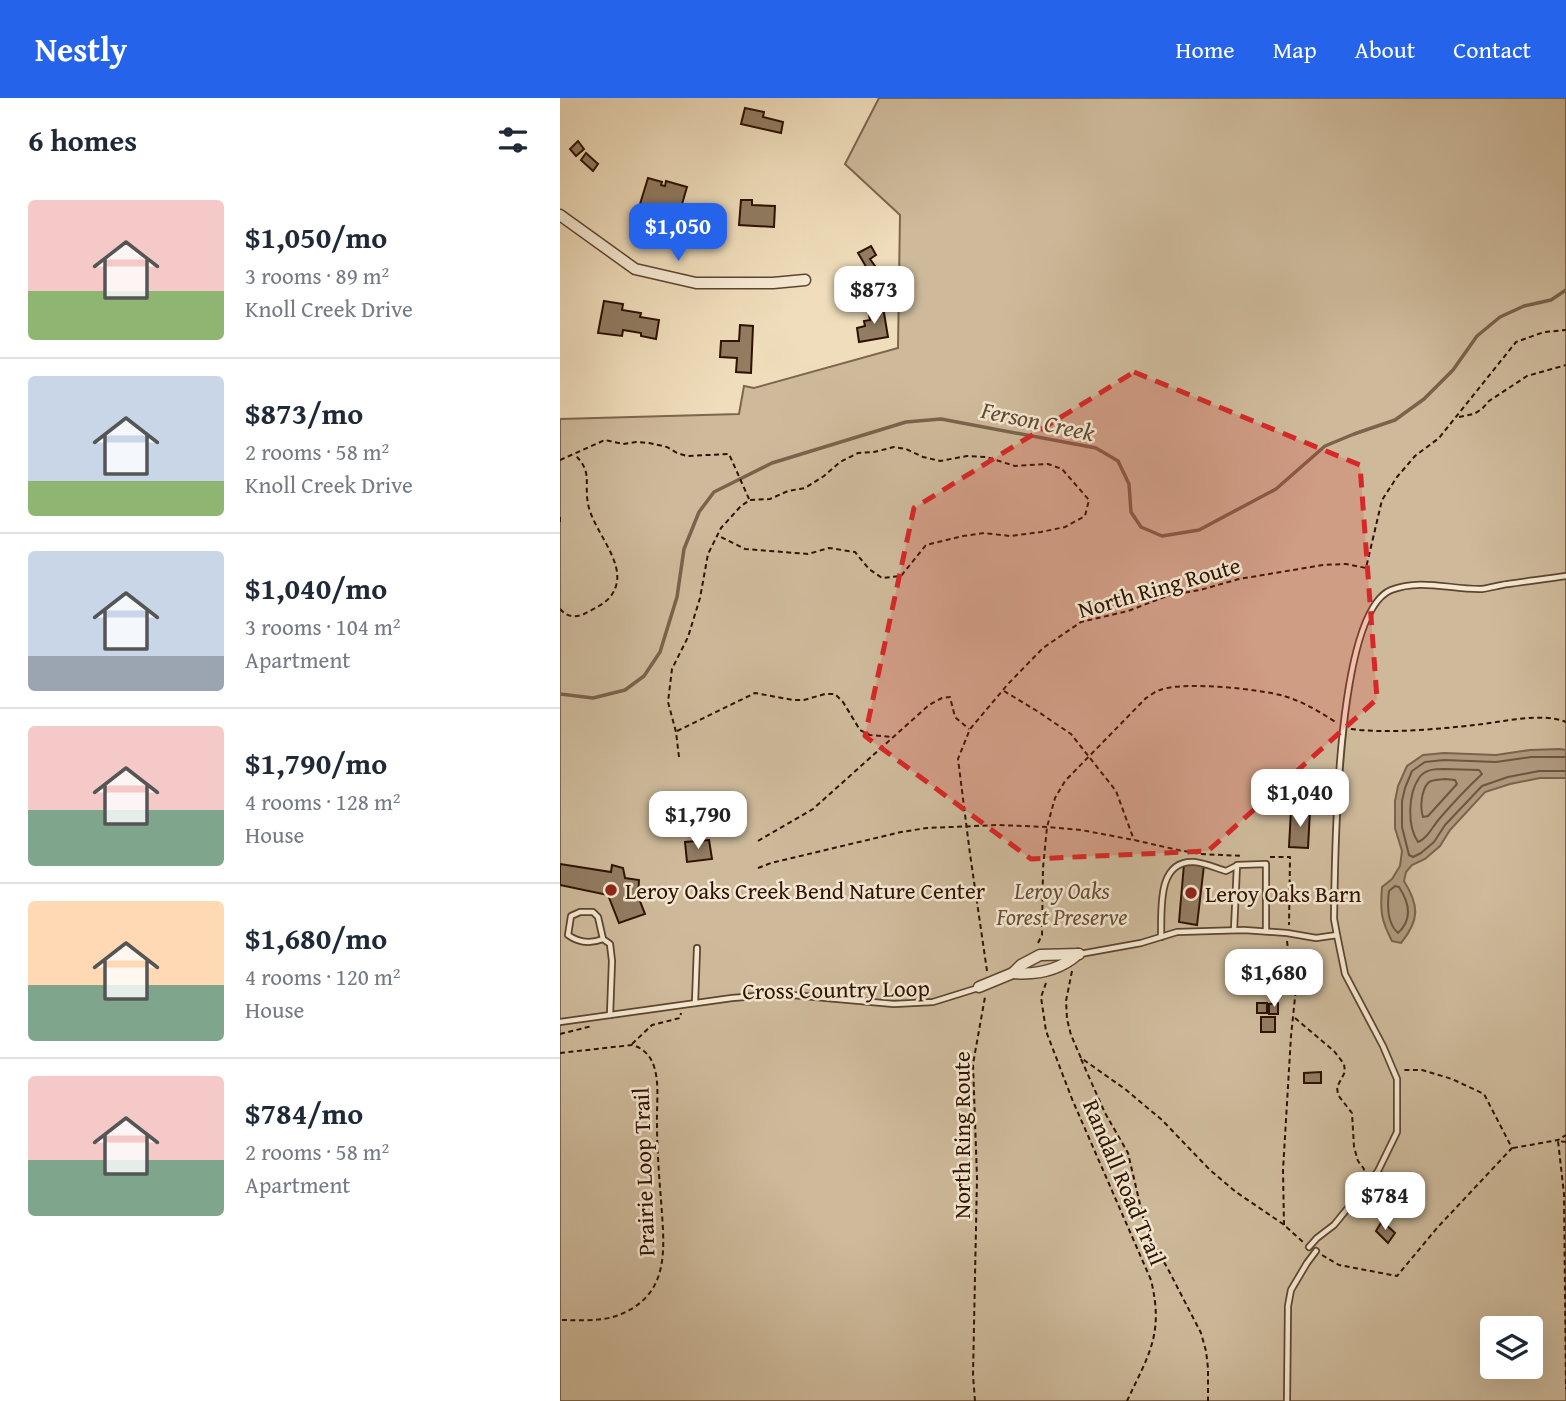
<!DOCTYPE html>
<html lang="en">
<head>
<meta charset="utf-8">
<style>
  :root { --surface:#fff; --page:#f2f2f3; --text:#1f2937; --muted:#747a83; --line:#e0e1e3; --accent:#2563eb }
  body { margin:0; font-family:"Gentium Book Plus",serif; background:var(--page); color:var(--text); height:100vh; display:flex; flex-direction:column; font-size:26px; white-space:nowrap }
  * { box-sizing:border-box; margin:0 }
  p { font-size:23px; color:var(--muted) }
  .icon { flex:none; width:38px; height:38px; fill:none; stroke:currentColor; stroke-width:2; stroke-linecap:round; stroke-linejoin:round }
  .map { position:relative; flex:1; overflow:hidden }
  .sheet { display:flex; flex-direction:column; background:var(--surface); width:560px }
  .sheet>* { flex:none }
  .buttons { position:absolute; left:920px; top:1218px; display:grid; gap:14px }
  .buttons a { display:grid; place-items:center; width:63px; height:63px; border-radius:7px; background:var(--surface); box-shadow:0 7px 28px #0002; font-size:35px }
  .price { position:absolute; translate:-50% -60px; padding:0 16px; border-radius:14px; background:#fff; color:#222; font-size:23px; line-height:46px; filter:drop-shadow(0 2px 4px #0008) }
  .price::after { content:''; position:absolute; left:50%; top:42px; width:21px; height:16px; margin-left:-10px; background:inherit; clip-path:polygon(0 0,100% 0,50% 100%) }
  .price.selected { background:var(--accent); color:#fff }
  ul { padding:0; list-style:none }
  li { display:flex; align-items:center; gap:21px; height:175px; padding:0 28px }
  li+li { border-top:2px solid var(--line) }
  li span { display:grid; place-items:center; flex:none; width:196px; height:140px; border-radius:7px; color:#555 }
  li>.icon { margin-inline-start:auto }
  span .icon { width:84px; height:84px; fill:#fffc; stroke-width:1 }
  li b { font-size:30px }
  h2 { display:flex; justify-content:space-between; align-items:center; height:84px; padding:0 28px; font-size:30px }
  header { display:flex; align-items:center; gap:42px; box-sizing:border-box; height:98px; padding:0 35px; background:var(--accent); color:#fff }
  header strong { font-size:33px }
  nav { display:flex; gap:38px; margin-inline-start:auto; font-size:24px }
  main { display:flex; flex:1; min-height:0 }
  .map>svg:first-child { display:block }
  .green { fill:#ceba9b; stroke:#7e664e; stroke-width:2; fill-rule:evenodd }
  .water { fill:#ad987c; stroke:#7a624b; stroke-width:2 }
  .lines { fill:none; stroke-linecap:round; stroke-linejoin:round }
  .shore { stroke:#6e553e; stroke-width:2 }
  .stream { stroke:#7a624b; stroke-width:3.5 }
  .building { fill:#927c62; stroke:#2e1201; stroke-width:2 }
  .lane-casing { stroke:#5e4530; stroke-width:8 }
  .street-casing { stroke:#5e4530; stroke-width:13 }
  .path { stroke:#2e1201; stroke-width:2; stroke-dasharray:5 3.5; stroke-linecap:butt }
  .lane { stroke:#f5e9d3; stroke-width:4.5 }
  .street { stroke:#f5e9d3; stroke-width:10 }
  .marked { fill:#d62828; fill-opacity:0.2; stroke:#d62828; stroke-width:5; stroke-dasharray:14 9; stroke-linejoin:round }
  .poi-dot { fill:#8f2418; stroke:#f5e9d3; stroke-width:2.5 }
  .labels { text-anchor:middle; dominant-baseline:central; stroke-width:5; stroke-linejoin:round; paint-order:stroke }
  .street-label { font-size:23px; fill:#2e1201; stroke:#f5e9d3 }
  .poi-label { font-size:23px; fill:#2e1201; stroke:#f5e9d3; text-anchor:start }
  .park-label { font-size:23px; font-style:italic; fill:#664d37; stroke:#f5e9d3 }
  .water-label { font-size:24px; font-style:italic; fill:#614832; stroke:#f5e9d3 }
</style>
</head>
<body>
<header>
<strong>Nestly</strong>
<nav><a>Home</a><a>Map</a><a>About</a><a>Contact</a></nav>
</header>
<main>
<section class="sheet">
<h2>6 homes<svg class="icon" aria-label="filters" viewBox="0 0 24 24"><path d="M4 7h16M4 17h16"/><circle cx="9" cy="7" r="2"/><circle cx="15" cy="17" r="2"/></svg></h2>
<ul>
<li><span style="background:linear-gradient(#f6c9c9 65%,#8fb573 0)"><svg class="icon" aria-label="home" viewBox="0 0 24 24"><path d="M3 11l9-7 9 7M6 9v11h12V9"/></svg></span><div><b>$1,050/mo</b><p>3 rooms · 89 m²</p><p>Knoll Creek Drive</p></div></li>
<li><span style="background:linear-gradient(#c9d6e8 75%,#8fb573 0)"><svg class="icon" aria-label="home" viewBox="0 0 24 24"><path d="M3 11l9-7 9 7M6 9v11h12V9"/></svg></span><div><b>$873/mo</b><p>2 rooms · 58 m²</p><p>Knoll Creek Drive</p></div></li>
<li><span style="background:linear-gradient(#c9d6e8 75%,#9aa5b1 0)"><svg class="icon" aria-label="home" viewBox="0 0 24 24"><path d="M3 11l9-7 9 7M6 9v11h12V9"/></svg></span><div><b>$1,040/mo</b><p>3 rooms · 104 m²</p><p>Apartment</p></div></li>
<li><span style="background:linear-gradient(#f6c9c9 60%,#7fa58c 0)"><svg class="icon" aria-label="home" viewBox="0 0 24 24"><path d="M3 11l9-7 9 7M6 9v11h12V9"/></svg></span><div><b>$1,790/mo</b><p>4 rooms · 128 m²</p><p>House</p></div></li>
<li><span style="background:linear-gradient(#ffd9b3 60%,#7fa58c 0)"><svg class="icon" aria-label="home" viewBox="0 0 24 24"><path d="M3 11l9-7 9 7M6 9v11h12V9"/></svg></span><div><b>$1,680/mo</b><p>4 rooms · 120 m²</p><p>House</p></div></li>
<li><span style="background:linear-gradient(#f6c9c9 60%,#7fa58c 0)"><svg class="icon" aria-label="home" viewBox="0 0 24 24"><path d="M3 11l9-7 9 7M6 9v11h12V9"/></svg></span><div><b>$784/mo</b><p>2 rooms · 58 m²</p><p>Apartment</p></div></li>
</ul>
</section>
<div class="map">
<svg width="1006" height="1303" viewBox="0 0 1006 1303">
  <rect width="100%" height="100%" fill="#efddbb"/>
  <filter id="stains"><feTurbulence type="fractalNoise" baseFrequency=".00286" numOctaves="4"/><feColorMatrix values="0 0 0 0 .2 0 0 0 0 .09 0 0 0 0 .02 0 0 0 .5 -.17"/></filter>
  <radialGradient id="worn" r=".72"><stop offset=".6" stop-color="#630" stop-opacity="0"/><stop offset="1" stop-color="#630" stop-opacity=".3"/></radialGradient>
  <path class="green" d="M 319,0 L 1006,0 L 1006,1303 L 0,1303 L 0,321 L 179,316 L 184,288 L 194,290 L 338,250 L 340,117 L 285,66 ZM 933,1230 L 971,1230 L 971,1269 L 933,1269 Z"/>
  <path class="water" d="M 1000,651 L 1006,652 L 1006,680 L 980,680 L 950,686 L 925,694 L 890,732 L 880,748 L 865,761 L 852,767 L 846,774 L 844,783 C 859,807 860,822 841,845 L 832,843 C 821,822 820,813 822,789 L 832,781 L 840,768 L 842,753 L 835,730 L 835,703 L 838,688 L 847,668 L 863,657 L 884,655 L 936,657 L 970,652 Z"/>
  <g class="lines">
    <g class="shore">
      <path d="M 1006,659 L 971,659 L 936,664 L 884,662 L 865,664 L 852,673 L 845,690 L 842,703 L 842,729 L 849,757 L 853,759 L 861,755 L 874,744 L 885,727 L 922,688 L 948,679 L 979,673 L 1006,673"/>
      <path d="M 884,671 L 919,672 L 922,676 C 908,689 893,705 880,720 C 872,729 868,740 858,744 C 847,728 848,696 859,680 C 865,671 875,671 884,671 Z"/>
      <path d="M 885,681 L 895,682 L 897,686 L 868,718 L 863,719 C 860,710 861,693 868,685 C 872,681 880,682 885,681 Z"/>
      <path d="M 835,788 L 839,789 C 849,804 853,821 838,835 C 827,825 827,808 829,793 Z"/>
    </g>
    <path class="stream" d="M 0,596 L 33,600 L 65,592 L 84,578 L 100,554 L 117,499 L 124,451 L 139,414 L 154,394 L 212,365 L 346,324 L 381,321 L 536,350 L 558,363 L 569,386 L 571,414 L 581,429 L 602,438 L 639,432 L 716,391 L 765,348 L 794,336 L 835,322 L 864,301 L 893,272 L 917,238 L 940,219 L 964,208 L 991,202 L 1006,192"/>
  </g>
  <g class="building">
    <path d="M 185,10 L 204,14 L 203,19 L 223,24 L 221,35 L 181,26 Z"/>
    <path d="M 18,43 L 24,51 L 16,58 L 10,51 Z"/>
    <path d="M 26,55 L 38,66 L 33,73 L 21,62 Z"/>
    <path d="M 88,80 L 102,84 L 101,87 L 105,88 L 106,83 L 127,89 L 120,113 L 101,107 L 99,112 L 80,106 Z"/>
    <path d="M 181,102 L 192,102 L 192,107 L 215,108 L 214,129 L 179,127 Z"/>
    <path d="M 311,148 L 316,157 L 310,161 L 315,168 L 308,172 L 298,155 Z"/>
    <path d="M 44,203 L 63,206 L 62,212 L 81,215 L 80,219 L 99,222 L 96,241 L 81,238 L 81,235 L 63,232 L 62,238 L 38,235 Z"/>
    <path d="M 323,209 L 328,239 L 299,244 L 297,230 L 305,228 L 304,223 L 310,222 L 308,211 Z"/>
    <path d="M 180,227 L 193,228 L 191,275 L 176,274 L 177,260 L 160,259 L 161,243 L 179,243 Z"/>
    <path d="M 731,712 L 750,712 L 748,750 L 729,749 Z"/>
    <path d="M 149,742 L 152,761 L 127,764 L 125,744 Z"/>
    <path d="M 0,766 L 51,774 L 52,767 L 63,770 L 65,780 L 79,782 L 78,798 L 85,816 L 59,825 L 48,797 L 0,787 Z"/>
    <path d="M 624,766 L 644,767 L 637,827 L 619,824 Z"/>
    <rect x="697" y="905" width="10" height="10"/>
    <path d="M 718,905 L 718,916 L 709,916 L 709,906 Z"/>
    <rect x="701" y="919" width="14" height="15"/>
    <path d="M 761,974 L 761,985 L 744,985 L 744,975 Z"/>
    <path d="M 822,1123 L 835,1135 L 828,1145 L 816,1133 Z"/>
  </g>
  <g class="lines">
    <defs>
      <g id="lane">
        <path d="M 674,832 L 677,767 L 706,766 L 706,833"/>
        <path d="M 777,837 L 774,821 C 775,763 775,515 831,492 C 861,480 892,492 922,491 C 930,490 939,487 948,486 C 967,483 987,481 1006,478"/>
        <path d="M 601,839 C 602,813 596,762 634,764 C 645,765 656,770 666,773 L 676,768"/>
        <path d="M 43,841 C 30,846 19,845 8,837 L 11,818 L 20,814 L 33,814 L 38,819 L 43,841 L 50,846 L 52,863 L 50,917"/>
        <path d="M 520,856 L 581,845 L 617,834 L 684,832 L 727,835 L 756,840 L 777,837 L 785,876 L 823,948 L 837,981 L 837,1034 L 818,1073 L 774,1127 L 757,1140 L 749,1149"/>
        <path d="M 135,905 L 137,850"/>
        <path d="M 0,924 L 172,900 L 221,896 L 334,906 L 373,904 L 418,890"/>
        <path d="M 727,1303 L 728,1208 L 731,1192 L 747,1165 L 756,1153"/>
      </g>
      <g id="street">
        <path d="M 0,117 L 75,171 L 136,185 L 213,185 L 245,182"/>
        <path d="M 453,875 C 477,877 500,872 518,856"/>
        <path d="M 419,889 L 453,875 L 461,867 L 480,857 L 519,856"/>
      </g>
    </defs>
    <use href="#lane" class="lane-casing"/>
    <use href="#street" class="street-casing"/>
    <g class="path">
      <path d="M 899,319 L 914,316 L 922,311 L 929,303 L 967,278 L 1006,267"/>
      <path d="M 0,362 L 45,342 L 63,346 L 76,344 L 89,345 L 107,349 L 117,355 L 127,358 L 169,356 L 189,401"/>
      <path d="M 0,419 L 0,426"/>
      <path d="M 0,511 C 7,519 15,520 24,516 C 37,509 51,504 56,488 C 64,462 33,432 28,406 C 24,383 33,374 14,356"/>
      <path d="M 444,593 L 477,613 L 511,636 L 556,693 L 574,742"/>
      <path d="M 791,631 C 828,636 878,631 915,627 C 941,624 982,614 1006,624"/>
      <path d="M 117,633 L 195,595 L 233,602 L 244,602 L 265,596 L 275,596 L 283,604 L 300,632 L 310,637 L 332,639"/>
      <path d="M 119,659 L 116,634 L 108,604 L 112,571 L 128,539 L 140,500 L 148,456 L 161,430 L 181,408 L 190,402 L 210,401 L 228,393 L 245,390 L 264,378 L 280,364 L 298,355 L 314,354 L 334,349 L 346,351 L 363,359 L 380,363 L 407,358 L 426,359 L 455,368 L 488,366 L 502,371 L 529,402 L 525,418 L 505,429 L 481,434 L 450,438 L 424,435 L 403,438 L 366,447 L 341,478 L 322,480 L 309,471 L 295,454 L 269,450 L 248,456 L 185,451 L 157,437"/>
      <path d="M 198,743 L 253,711 L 369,607 L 382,600 L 390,599 L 395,619 L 409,631"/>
      <path d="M 710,759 L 730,759 L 729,827"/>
      <path d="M 198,770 L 211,765 L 341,734 L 367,730 L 439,727 L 487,729 L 521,732 L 574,742 L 618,752 L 641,756 L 683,758"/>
      <path d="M 478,845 L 482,837 L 483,770 L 487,729 L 495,700 L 505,683 L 586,600 C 590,598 595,593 600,592 C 622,583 700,591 724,598 C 744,604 760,614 777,625"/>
      <path d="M 427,873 L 410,756 L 398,661 L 410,631 L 448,586 L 483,550 L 521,524 L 568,513 L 610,497 L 640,492 L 679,481 L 763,467 L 786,466 L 806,470 L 822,402 L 837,379 L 855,358 L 879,340 L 956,244 L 984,234 L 1006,232"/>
      <path d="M 512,873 L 506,903 L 507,921 L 511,937 L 521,960 L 565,991 L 602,1022 L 650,1072 L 676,1094 L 723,1126 L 743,1144"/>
      <path d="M 486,885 L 481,899 L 486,933 L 512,1001 L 591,1182 C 604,1236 589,1256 567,1303"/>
      <path d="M 735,920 L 774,953 L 784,966 L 785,974 L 777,989 L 778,997 L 792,1015 L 794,1049 L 798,1063 L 804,1071 L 803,1079"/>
      <path d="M 0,936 L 32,928"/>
      <path d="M 72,946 L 92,927 L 120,920 L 121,915"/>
      <path d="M 0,955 L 72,947 C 105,956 96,999 97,1026 C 97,1051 99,1077 101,1102 C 104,1148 112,1196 59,1217 C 41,1224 19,1222 0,1222"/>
      <path d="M 521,961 L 545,1015 L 568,1055 L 586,1132 L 609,1173 L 641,1235 L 646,1253 L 648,1270 L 648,1303"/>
      <path d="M 1006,1044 L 998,1043 L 1004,1096 L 1006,1291"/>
      <path d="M 953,1050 L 998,1042 L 1006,1037"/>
      <path d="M 724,1127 L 723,1072 L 731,938 L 736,890 L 730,867 L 727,843"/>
      <path d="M 762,1157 L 779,1167 L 837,1178 L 877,1130 L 952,1050 L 924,996 L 892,981 L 862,972 L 841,972"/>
      <path d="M 415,1303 L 413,1277 L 417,1080 L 413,966 L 425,899"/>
    </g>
    <use href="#lane" class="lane"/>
    <use href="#street" class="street"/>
  </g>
  <path class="marked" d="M 574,274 L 800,367 L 817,601 L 648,753 L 471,761 L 305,638 L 354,410 Z"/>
  <g class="poi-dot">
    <circle cx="51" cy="792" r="7"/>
    <circle cx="631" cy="795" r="7"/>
  </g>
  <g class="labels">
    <g class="street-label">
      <text transform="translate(599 489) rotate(-16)">North Ring Route</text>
      <text transform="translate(276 891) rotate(-1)">Cross Country Loop</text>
      <text transform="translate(401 1037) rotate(-90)">North Ring Route</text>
      <text transform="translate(83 1074) rotate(-92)">Prairie Loop Trail</text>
      <text transform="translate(565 1084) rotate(67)">Randall Road Trail</text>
    </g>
    <g class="poi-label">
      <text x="65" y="792">Leroy Oaks Creek Bend Nature Center</text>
      <text x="645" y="795">Leroy Oaks Barn</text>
    </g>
    <g class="park-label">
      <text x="502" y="792">Leroy Oaks<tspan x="502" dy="26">Forest Preserve</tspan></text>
    </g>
    <g class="water-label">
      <text transform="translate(478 323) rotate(12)">Ferson Creek</text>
    </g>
  </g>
  <rect width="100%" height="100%" filter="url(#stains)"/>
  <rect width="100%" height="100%" fill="url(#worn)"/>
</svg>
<div class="buttons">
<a><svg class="icon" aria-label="layers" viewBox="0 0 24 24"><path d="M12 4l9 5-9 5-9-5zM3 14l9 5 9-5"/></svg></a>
</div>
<b class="price selected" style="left:118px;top:165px">$1,050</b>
<b class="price" style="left:314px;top:228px">$873</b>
<b class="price" style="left:740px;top:731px">$1,040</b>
<b class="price" style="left:138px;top:753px">$1,790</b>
<b class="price" style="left:714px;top:911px">$1,680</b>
<b class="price" style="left:825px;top:1134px">$784</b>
</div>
</main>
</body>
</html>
